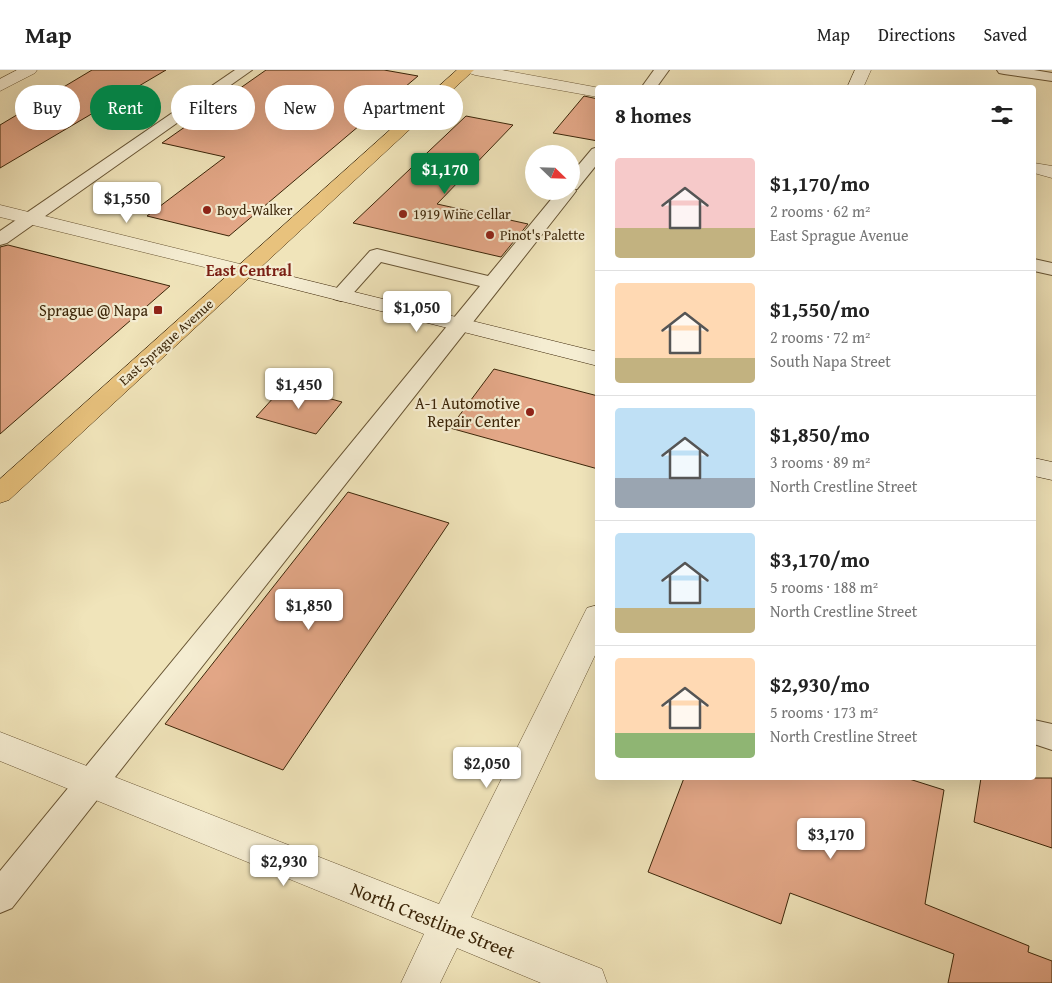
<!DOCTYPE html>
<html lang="en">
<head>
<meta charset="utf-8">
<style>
  :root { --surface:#fff; --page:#f6f6f6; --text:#222; --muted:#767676; --line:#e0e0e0; --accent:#0b8043 }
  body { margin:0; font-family:"Gentium Book Plus",serif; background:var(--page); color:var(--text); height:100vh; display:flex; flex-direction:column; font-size:19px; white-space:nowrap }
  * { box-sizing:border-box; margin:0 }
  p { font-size:16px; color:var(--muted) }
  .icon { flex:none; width:28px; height:28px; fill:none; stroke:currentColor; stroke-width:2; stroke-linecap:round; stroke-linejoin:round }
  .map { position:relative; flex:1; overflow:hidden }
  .side { position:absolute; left:595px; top:15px; width:441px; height:695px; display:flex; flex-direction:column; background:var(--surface); border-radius:5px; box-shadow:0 5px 20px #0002 }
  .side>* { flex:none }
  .banner { position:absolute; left:15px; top:15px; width:475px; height:45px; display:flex; gap:10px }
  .needle { width:32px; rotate:113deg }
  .fabs { position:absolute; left:525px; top:75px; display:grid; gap:10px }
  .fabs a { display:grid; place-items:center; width:55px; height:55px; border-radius:50%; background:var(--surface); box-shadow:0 5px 20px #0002; font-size:25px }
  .price { position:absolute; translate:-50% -42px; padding:0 11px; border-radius:5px; background:#fff; color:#222; font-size:16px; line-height:32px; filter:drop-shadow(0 1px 2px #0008) }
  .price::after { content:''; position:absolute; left:50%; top:30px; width:15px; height:11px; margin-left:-8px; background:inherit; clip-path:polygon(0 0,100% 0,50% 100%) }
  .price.on { background:var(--accent); color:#fff }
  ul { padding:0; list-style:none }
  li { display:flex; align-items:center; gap:15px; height:125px; padding:0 20px }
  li+li { border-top:1px solid var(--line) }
  li span { display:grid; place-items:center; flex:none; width:140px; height:100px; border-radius:5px; color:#555 }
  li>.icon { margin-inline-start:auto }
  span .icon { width:60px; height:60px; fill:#fffc; stroke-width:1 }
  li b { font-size:21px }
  h2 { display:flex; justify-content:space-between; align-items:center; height:60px; padding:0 20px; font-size:21px }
  .tag { padding:0 18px; border-radius:22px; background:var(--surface); box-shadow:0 5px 20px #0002; font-size:18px; line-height:45px }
  .tag.on { background:var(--accent); color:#fff }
  header { display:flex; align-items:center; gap:30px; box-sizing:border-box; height:70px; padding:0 25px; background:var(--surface); border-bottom:1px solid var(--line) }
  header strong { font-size:24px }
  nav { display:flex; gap:28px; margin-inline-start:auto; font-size:18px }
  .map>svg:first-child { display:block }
  .building { fill:#e3a787; stroke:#3c2609 }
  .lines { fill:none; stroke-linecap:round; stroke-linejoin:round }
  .service-casing { stroke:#695635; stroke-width:2 }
  .minor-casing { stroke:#695635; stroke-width:1 }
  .tertiary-casing { stroke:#695635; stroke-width:1 }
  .secondary-casing { stroke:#3c2609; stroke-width:1 }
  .primary-casing { stroke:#3c2609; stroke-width:1 }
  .service { fill:#f5edd2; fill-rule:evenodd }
  .minor { fill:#f5edd2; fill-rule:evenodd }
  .tertiary { fill:#f5edd2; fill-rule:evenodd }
  .secondary { fill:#f5edd2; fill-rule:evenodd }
  .primary { fill:#e8c27d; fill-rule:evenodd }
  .poi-dot { fill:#8f2418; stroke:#f5edd2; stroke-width:2 }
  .labels { text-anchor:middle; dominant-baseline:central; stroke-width:4.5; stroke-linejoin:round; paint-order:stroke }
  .far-poi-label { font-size:14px; fill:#3c2609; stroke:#f5edd2; text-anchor:start }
  .far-street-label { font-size:14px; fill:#3c2609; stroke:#f5edd2 }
  .far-quarter-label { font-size:16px; font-weight:bold; fill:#7a1f14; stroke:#f5edd2 }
  .poi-label { font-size:16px; fill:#3c2609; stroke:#f5edd2; text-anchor:end }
  .near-street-label { font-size:19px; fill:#3c2609; stroke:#f5edd2 }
</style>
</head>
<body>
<header>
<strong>Map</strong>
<nav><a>Map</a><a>Directions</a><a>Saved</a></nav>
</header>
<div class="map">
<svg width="1052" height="913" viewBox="0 0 1052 913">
  <rect width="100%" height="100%" fill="#f0e4ba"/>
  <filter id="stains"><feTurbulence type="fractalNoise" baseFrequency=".004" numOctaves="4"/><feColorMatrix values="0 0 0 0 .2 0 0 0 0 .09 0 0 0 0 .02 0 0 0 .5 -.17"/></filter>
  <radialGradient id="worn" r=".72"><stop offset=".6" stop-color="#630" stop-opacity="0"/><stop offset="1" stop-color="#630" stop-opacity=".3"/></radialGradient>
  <g class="building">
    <path d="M 92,0 L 166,0 L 0,98 L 0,55 Z"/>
    <path d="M 266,0 L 384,0 L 418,6 L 229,166 L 147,146 L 225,87 L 162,73 Z"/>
    <path d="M 584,26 L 598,29 L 598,71 L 553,63 Z"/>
    <path d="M 466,46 L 513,55 L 437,134 L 528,154 L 501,187 L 353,153 Z"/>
    <path d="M 8,175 L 170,216 L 0,364 L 0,177 Z"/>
    <path d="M 494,299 L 598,326 L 598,399 L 450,358 Z"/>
    <path d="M 284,316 L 342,332 L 316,364 L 256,347 Z"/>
    <path d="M 348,422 L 449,453 L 283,700 L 165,654 Z"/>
    <path d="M 684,708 L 906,708 L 944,720 L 925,834 L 1029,876 L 1028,882 L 1052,891 L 1052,913 L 948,913 L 954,884 L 790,823 L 781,854 L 648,802 Z"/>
    <path d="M 981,708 L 1052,708 L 1052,778 L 974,752 Z"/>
  </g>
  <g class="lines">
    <defs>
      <g id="service">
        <path d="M 235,0 L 252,0 L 7,173 L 0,175 L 0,161 Z"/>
        <path d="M 654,0 L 669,0 L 656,18 L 641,18 Z"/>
        <path d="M 997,0 L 1034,0 L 1052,3 L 1052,11 L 1004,4 L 999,3 Z"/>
        <path d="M 598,77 L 598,93 L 577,119 L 575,119 L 576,121 L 573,125 L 12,838 L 0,843 L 0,801 L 480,216 L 381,192 L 348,229 L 341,231 L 334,229 L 331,225 L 334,221 L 370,181 L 377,179 L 488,206 L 558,121 L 571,121 L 571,104 L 592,79 Z"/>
        <path d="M 1034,189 L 1052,193 L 1052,205 L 1034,201 Z"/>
        <path d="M 1034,650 L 1052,654 L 1052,680 L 1034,674 Z"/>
      </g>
      <g id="minor">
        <path d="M 17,0 L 37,0 L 35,3 L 0,21 L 0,9 Z"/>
        <path d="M 467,0 L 502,0 L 600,18 L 598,18 L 598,27 L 475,5 L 469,3 Z"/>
        <path d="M 855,0 L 871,0 L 863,18 L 847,18 Z"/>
        <path d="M 1034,93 L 1052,96 L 1052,108 L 1034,103 Z"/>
        <path d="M 598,535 L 598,579 L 471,847 L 602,899 L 607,913 L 541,913 L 457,878 L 440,913 L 401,913 L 424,864 L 0,691 L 0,662 L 439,834 L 587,538 Z"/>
      </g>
      <path id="tertiary" d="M 0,135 L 252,197 L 256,201 L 252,205 L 245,207 L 0,147 Z"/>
      <g id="secondary">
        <path d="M 245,195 L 598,282 L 598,296 L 238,205 L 234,201 L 238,197 Z"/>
        <path d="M 1034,388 L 1052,392 L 1052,410 L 1034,406 Z"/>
      </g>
      <path id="primary" d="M 457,0 L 474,0 L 9,430 L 0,433 L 0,409 Z"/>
    </defs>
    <use href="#service" class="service-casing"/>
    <use href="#minor" class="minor-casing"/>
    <use href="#tertiary" class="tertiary-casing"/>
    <use href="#secondary" class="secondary-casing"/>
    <use href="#primary" class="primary-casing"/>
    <use href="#service" class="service"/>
    <use href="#minor" class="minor"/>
    <use href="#tertiary" class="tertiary"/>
    <use href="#secondary" class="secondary"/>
    <use href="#primary" class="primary"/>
  </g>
  <g class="poi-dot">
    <circle cx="207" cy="140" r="5"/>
    <circle cx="403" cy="144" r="5"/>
    <circle cx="490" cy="165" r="5"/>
    <rect x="153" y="235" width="10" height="10" rx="2.5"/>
    <circle cx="530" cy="342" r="5"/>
  </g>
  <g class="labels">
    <g class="far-poi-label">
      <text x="217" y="140">Boyd-Walker</text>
      <text x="413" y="144">1919 Wine Cellar</text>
      <text x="500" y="165">Pinot's Palette</text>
    </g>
    <g class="far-street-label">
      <text transform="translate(166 272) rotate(-42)">East Sprague Avenue</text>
    </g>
    <g class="far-quarter-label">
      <text x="249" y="200">East Central</text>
    </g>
    <g class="poi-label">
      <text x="148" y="240">Sprague @ Napa</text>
      <text x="520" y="333">A-1 Automotive<tspan x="520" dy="18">Repair Center</tspan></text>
    </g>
    <g class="near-street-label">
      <text transform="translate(433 850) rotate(22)">North Crestline Street</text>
    </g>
  </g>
  <rect width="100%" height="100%" filter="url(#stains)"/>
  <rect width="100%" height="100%" fill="url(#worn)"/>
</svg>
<div class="fabs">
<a><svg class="needle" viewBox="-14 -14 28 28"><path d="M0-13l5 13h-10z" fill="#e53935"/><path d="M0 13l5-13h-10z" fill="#767676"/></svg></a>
</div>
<b class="price on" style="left:445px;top:125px">$1,170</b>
<b class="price" style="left:127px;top:154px">$1,550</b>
<b class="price" style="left:417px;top:263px">$1,050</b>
<b class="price" style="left:299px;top:340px">$1,450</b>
<b class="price" style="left:309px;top:561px">$1,850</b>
<b class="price" style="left:487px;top:719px">$2,050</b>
<b class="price" style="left:831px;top:790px">$3,170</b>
<b class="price" style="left:284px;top:817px">$2,930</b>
<div class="banner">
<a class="tag">Buy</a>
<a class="tag on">Rent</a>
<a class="tag">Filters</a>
<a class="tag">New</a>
<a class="tag">Apartment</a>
</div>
<section class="side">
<h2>8 homes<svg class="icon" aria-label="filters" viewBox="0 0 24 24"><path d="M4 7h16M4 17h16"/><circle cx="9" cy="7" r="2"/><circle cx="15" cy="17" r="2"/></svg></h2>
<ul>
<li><span style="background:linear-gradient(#f6c9c9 70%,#c2b280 0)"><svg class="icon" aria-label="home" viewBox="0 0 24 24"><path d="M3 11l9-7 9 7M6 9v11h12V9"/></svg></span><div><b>$1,170/mo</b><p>2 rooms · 62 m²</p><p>East Sprague Avenue</p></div></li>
<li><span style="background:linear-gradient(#ffd9b3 75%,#c2b280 0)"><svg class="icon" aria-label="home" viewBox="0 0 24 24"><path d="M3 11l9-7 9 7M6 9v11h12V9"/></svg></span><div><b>$1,550/mo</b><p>2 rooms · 72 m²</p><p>South Napa Street</p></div></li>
<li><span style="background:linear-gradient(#bfe0f5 70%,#9aa5b1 0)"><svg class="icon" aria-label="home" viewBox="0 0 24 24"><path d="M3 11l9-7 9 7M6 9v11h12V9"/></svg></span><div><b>$1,850/mo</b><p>3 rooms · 89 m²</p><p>North Crestline Street</p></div></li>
<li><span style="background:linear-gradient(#bfe0f5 75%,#c2b280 0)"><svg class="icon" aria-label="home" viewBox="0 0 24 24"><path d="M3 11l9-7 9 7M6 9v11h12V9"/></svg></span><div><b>$3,170/mo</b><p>5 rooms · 188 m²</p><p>North Crestline Street</p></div></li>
<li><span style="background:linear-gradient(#ffd9b3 75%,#8fb573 0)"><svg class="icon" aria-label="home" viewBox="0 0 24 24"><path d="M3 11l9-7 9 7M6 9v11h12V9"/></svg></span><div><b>$2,930/mo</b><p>5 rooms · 173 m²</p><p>North Crestline Street</p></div></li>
</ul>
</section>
</div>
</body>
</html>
